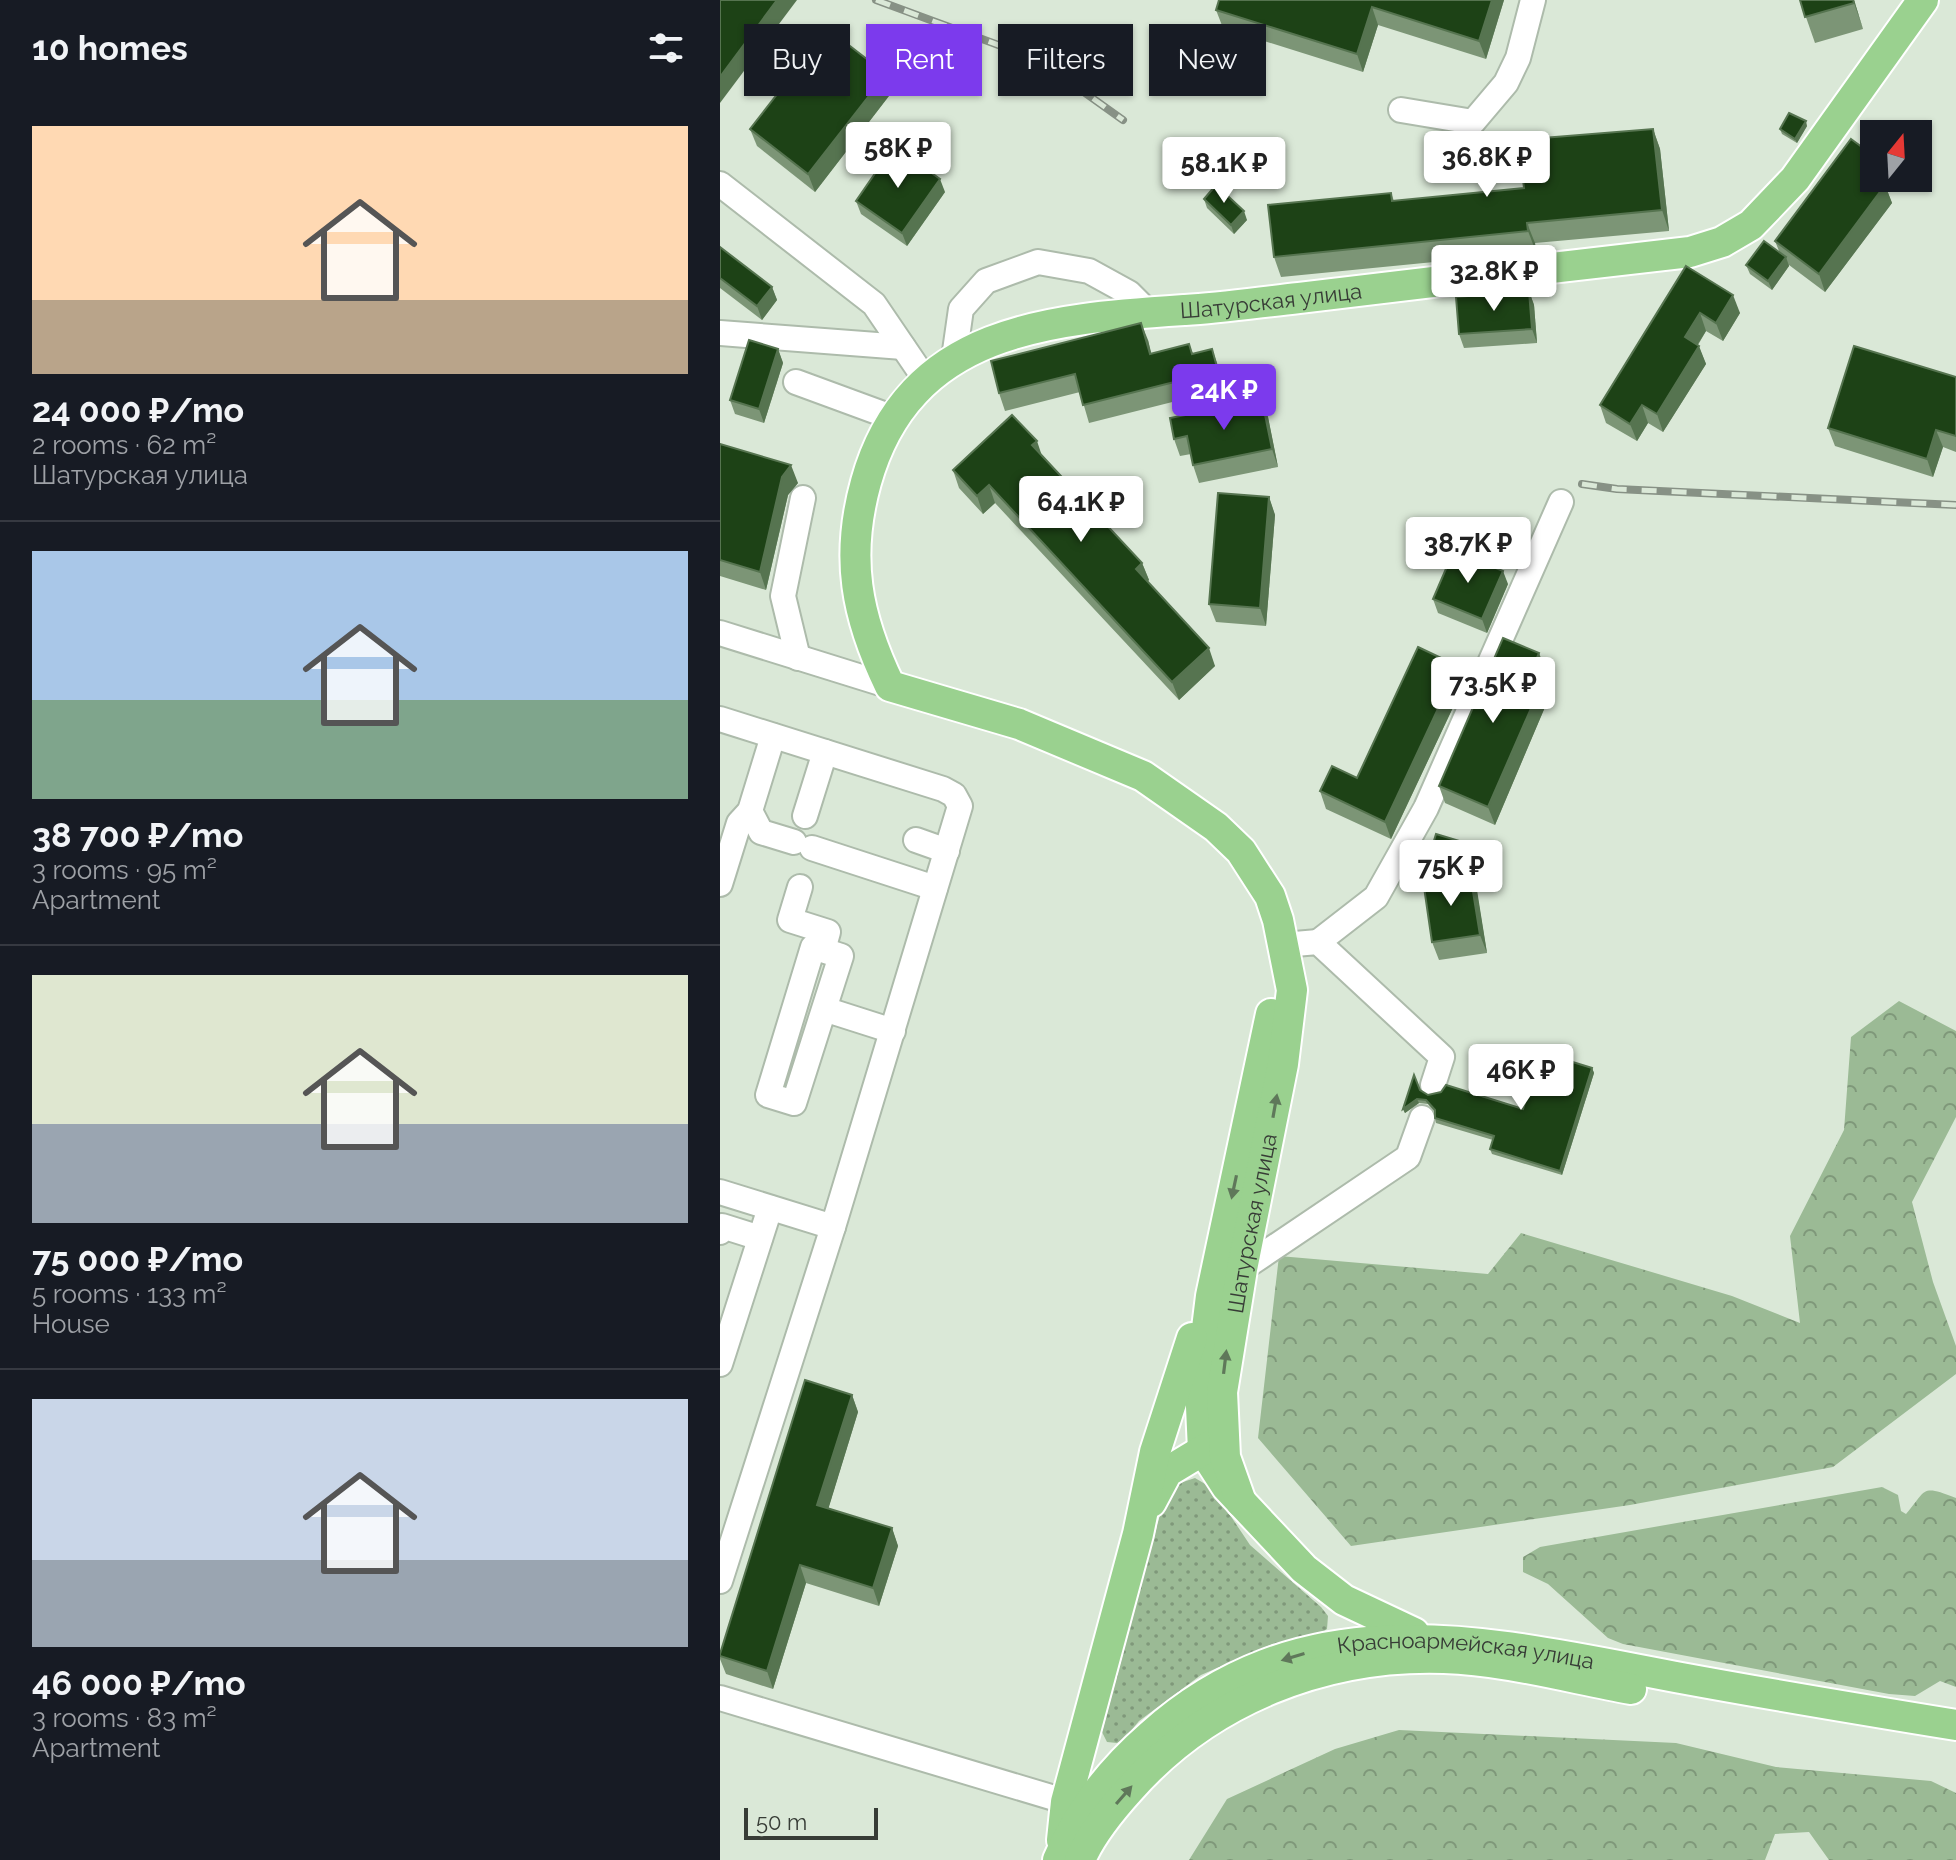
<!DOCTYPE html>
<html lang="en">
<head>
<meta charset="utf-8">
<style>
  :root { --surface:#171b24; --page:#20242c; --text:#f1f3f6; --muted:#9ea1a6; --line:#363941; --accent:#7c3aed }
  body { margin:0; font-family:Raleway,sans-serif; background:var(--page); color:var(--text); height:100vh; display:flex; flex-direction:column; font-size:30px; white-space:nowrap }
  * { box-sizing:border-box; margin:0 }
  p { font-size:26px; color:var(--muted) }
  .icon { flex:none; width:44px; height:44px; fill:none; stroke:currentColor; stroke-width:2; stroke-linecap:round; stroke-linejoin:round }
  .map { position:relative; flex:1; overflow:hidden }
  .side { display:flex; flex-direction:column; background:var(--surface); width:720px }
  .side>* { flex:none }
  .top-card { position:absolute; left:24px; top:24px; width:760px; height:72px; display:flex; gap:16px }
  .needle { width:52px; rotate:18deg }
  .tools { position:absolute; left:1140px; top:120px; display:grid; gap:16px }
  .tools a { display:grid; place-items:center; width:72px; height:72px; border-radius:0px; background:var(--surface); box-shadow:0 2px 6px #0004; font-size:40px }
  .scale { position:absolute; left:24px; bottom:20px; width:134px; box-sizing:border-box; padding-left:8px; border:4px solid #373c36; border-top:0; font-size:22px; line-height:28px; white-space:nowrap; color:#373c36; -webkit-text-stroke:6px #dae8d7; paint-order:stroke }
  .price { position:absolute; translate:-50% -68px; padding:0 18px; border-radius:8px; background:#fff; color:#222; font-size:26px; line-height:52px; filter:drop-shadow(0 2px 4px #0008) }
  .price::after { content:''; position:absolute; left:50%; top:48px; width:24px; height:18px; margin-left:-12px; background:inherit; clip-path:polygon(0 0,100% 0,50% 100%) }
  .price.active { background:var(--accent); color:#fff }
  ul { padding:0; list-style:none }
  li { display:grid; align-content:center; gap:16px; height:424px; padding:0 32px }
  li+li { border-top:2px solid var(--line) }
  li span { display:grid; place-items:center; height:248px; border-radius:0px; color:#555 }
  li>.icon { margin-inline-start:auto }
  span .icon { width:144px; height:144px; fill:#fffc; stroke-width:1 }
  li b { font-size:34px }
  h2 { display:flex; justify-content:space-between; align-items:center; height:96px; padding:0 32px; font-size:34px }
  .chip { padding:0 28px; border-radius:0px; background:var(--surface); box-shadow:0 2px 6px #0004; font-size:28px; line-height:72px }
  .chip.active { background:var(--accent); color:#fff }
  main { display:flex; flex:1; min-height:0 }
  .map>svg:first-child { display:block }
  .green { fill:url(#green-dots) }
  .forest { fill:url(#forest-crowns) }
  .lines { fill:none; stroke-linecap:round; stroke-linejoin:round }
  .minor-casing { stroke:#adbbab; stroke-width:28 }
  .major-casing { stroke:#fff; stroke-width:34 }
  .minor { stroke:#fff; stroke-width:24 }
  .major { stroke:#9ad18f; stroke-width:30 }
  .rail-casing { stroke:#879185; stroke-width:8 }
  .rail { stroke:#dae8d7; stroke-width:5; stroke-dasharray:15; stroke-linecap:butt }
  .wall { fill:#7c9576 }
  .shaded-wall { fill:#567450 }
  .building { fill:#1d4216; stroke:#567450; stroke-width:2 }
  .oneway { fill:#5f785a }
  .labels { text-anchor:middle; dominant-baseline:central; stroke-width:8; stroke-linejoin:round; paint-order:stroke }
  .street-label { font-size:22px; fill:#373c36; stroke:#dae8d7 }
</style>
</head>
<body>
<main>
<section class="side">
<h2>10 homes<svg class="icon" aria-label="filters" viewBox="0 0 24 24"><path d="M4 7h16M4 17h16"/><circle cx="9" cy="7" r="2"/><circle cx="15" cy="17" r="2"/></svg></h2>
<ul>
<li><span style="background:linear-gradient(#ffd9b3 70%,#b9a48a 0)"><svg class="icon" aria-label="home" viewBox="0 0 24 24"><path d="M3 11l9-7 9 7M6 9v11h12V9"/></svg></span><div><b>24 000 ₽/mo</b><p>2 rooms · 62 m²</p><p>Шатурская улица</p></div></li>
<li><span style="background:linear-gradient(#a9c7e8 60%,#7fa58c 0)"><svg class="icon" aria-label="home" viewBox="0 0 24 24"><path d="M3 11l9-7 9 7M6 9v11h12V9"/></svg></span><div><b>38 700 ₽/mo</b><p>3 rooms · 95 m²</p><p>Apartment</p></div></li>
<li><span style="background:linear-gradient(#dfe7d0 60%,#9aa5b1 0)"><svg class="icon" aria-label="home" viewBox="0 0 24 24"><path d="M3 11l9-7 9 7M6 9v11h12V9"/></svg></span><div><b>75 000 ₽/mo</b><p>5 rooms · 133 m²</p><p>House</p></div></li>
<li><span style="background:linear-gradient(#c9d6e8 65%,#9aa5b1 0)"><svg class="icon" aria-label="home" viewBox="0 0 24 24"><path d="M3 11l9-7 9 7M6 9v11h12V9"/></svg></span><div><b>46 000 ₽/mo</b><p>3 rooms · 83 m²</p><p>Apartment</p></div></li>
</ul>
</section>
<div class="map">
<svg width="1236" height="1860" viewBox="0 0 1236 1860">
  <defs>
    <pattern id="green-dots" width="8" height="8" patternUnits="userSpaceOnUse" patternTransform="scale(2)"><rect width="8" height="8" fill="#9bba95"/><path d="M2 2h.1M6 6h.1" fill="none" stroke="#7f987a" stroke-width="1.8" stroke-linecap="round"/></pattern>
    <pattern id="forest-crowns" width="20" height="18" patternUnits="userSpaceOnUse" patternTransform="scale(2)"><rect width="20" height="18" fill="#9bba95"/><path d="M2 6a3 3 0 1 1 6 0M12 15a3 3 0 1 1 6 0" fill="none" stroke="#7f987a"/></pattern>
  </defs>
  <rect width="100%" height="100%" fill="#dae8d7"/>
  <path class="green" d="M 475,1478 L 492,1488 L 530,1545 L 601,1607 L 608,1616 L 607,1629 L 597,1636 L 550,1645 L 481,1675 L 419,1721 L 405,1738 L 397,1743 L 387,1742 L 382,1732 L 445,1496 L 460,1483 Z"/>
  <g class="forest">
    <path d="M 1179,1001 L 1236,1031 L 1236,1117 L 1192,1202 L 1213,1282 L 1236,1346 L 1236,1374 L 1113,1467 L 910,1505 L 631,1546 L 538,1438 L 559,1256 L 768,1274 L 801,1233 L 1012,1296 L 1080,1323 L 1070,1236 L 1124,1130 L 1131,1037 Z"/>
    <path d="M 1162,1487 L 1178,1495 L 1181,1511 L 1186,1514 C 1207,1490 1200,1484 1236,1498 L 1236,1687 L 1220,1681 L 1195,1696 L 1169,1694 L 903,1644 L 888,1638 L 828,1584 L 803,1572 L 803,1557 L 820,1547 Z"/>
    <path d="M 679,1730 L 956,1743 L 1056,1767 L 1211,1781 L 1236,1793 L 1236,1860 L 1109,1860 L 1089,1832 L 1055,1834 L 1045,1860 L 469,1860 L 507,1799 L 615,1749 Z"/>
  </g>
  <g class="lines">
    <defs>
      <g id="minor">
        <path d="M 681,110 L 753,122 L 786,83 L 798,58 L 813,0"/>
        <path d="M 0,184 L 154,304 L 205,379"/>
        <path d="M 0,333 L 183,347"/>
        <path d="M 234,358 L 241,309 L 266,281 L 318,262 L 369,271 L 409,293 L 428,312"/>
        <path d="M 76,382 L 174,418"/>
        <path d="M 0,633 L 170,686"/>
        <path d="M 78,658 L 63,596 L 83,498"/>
        <path d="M 0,719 L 223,789 L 234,795 L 240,806 L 113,1227 L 0,1581"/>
        <path d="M 30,811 L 41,832 L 74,842"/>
        <path d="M 85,816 L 105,752"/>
        <path d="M 196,840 L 227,851"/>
        <path d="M 92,848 L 215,888"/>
        <path d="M 0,884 L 19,823 L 30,811 L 53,736"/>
        <path d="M 80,887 L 70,920 L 108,932 L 103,950"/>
        <path d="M 598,942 L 656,897 L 706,808 L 841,502"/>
        <path d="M 563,945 L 598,942 L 722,1057 L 713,1085"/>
        <path d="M 104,1009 L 74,1103 L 48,1095 L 93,947 L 121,956 L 104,1009 L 173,1031"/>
        <path d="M 0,1192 L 113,1227"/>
        <path d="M 0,1232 L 2,1226 L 40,1238"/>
        <path d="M 522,1269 L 688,1157 L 702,1118"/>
        <path d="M 0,1364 L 50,1208"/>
        <path d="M 0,1698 L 361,1806"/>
      </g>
      <g id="major">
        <path d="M 551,1014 L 491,1296 L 480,1385 L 483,1450 L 507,1487 L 584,1569 L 624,1600 L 694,1633"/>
        <path d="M 431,1502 L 447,1472 L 500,1440"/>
        <path id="s1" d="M 521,1502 L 505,1457 L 502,1392 L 522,1269 L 563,1064 L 572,990 L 558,920 L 550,896 L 521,851 L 496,827 L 423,776 L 299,724 L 170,686 C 136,616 125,557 146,482 C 189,328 330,319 465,310 C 503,308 541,302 579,298 C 709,282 840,267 970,252 L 1002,242 L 1031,225 L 1075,179 L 1203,0"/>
        <path d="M 342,1840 L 346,1802 L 418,1534 L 435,1452 L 472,1338"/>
        <path id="s2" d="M 338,1860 C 358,1812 392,1769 431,1735 C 590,1593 774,1643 961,1678 C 1053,1695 1144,1710 1236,1725"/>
        <path d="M 360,1860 C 371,1834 390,1811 409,1790 C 488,1700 604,1654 724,1658 C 786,1660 850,1678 911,1689"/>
      </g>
    </defs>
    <use href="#minor" class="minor-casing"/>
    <use href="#major" class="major-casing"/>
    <use href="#minor" class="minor"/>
    <use href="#major" class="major"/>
    <defs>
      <g id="rail">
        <path d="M 156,0 L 319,60 L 403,120"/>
        <path d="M 862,484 L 897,489 L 1236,505"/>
      </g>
    </defs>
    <use href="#rail" class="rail-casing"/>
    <use href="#rail" class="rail"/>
  </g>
  <g class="wall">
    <path d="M 784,0 L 766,59 L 658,25 L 643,72 L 503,28 L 496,10 Z"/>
    <path d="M 1080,0 L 1134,0 L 1143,29 L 1095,43 Z"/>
    <path d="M 172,92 L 95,192 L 37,146 L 30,129 Z"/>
    <path d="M 1087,126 L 1077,143 L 1062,134 L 1060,129 Z"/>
    <path d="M 933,129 L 940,149 L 949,231 L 815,243 L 816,252 L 561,277 L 554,257 L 671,193 L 674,201 L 804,188 Z"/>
    <path d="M 1154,178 L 1163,178 L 1161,181 L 1165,185 L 1172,203 L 1105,292 L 1069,265 L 1069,266 L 1052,290 L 1030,274 L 1026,265 L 1059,251 L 1055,241 Z"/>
    <path d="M 225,192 L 187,246 L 141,214 L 136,201 Z"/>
    <path d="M 484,199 L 527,220 L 514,234 L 487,208 Z"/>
    <path d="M 0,247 L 52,287 L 57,300 L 42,320 L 0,288 Z"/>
    <path d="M 966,266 L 1020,313 L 1003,341 L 986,331 L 978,345 L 986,364 L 943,432 L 928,423 L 917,441 L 886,423 L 880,405 Z"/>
    <path d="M 809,291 L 814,305 L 817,343 L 744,348 L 739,334 Z"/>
    <path d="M 428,340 L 431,354 L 469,344 L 473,354 L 498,366 L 504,389 L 369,423 L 360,392 L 285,411 L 279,393 Z"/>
    <path d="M 58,349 L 63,363 L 44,423 L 15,414 L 10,400 Z"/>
    <path d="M 1236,377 L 1236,452 L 1223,447 L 1213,477 L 1115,446 L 1108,428 Z"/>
    <path d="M 542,400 L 548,417 L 558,467 L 479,483 L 473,465 L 471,454 L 460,456 L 454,439 Z"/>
    <path d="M 0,444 L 78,483 L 68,495 L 46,590 L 0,576 Z"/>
    <path d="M 322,455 L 422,563 L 429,580 L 427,582 L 495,666 L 459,700 L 275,503 L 263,514 L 239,488 L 233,470 Z"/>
    <path d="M 549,497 L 555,515 L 546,626 L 496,622 L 489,604 Z"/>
    <path d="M 788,584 L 767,633 L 718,613 L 713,599 Z"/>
    <path d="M 738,666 L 744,684 L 671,839 L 606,809 L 600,791 L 637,778 Z"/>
    <path d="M 826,671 L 818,689 L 825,707 L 775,825 L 725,803 L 719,786 Z"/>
    <path d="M 759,847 L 765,865 L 758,888 L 756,887 L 767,953 L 719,960 L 712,942 L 722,877 L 715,875 L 709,857 Z"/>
    <path d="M 872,1068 L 874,1073 L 842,1175 L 772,1154 L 770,1149 L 773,1140 L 716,1123 L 715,1118 L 715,1112 L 708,1104 L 699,1103 L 685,1113 L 683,1109 L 700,1090 L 708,1095 L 803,1109 Z"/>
    <path d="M 132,1395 L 138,1412 L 108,1509 L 172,1528 L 178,1546 L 159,1606 L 86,1583 L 53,1689 L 6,1674 L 0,1659 L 0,1654 Z"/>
  </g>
  <g class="shaded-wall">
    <path d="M 57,0 L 77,0 L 0,103 L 0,77 Z"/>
    <path d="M 772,0 L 784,0 L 766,59 L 759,41 Z"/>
    <path d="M 1133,0 L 1134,0 L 1143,29 Z"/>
    <path d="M 652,7 L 658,25 L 643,72 L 637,54 Z"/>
    <path d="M 166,74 L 172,92 L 95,192 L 88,174 Z"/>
    <path d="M 1086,121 L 1087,126 L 1077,143 L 1075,139 Z"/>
    <path d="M 933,129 L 940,149 L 949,231 L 942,210 Z"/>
    <path d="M 1154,164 L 1154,178 L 1163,178 L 1154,190 L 1148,172 Z"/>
    <path d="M 220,179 L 225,192 L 187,246 L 182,233 Z"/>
    <path d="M 1165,185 L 1172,203 L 1105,292 L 1099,274 Z"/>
    <path d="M 524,211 L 527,220 L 514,234 L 511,225 Z"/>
    <path d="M 807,223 L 815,243 L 816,252 L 808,231 Z"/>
    <path d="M 1066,257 L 1069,266 L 1052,290 L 1048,281 Z"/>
    <path d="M 52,287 L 57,300 L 42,320 L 37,306 Z"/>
    <path d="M 809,291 L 814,305 L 817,343 L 812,329 Z"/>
    <path d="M 1013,295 L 1020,313 L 1003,341 L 996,323 Z"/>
    <path d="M 980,313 L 986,331 L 971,355 L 965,337 Z"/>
    <path d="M 421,323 L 428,340 L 436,372 L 430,354 Z"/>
    <path d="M 979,346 L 986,364 L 943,432 L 937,414 Z"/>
    <path d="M 58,349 L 63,363 L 44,423 L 39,409 Z"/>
    <path d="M 492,349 L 498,366 L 504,389 L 498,371 Z"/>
    <path d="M 542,400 L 548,417 L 558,467 L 552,449 Z"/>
    <path d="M 922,405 L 928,423 L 917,441 L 910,424 Z"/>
    <path d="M 1216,430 L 1223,447 L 1213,477 L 1207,459 Z"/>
    <path d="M 317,441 L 323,459 L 312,445 Z"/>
    <path d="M 71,465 L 78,483 L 68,495 L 46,590 L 40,572 L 62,477 Z"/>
    <path d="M 269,485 L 275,503 L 263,514 L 257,496 Z"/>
    <path d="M 549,497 L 555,515 L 546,626 L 540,608 Z"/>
    <path d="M 422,563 L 429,580 L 422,587 L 416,569 Z"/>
    <path d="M 783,571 L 788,584 L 767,633 L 762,619 Z"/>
    <path d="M 489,648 L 495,666 L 459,700 L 452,682 Z"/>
    <path d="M 819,653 L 826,671 L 813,702 L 806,684 Z"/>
    <path d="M 738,666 L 744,684 L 671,839 L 665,822 Z"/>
    <path d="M 819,690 L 825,707 L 775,825 L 768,807 Z"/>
    <path d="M 759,847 L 765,865 L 758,888 L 752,870 Z"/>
    <path d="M 750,873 L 757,890 L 767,953 L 760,935 Z"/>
    <path d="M 872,1068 L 874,1073 L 842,1175 L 840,1171 Z"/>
    <path d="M 697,1099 L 699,1103 L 685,1113 L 683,1109 Z"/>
    <path d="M 132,1395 L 138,1412 L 104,1523 L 97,1505 Z"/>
    <path d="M 172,1528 L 178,1546 L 159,1606 L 153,1588 Z"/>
    <path d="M 80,1565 L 86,1583 L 53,1689 L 47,1671 Z"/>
  </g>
  <g class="building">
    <path d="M 0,0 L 57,0 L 0,77 Z"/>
    <path d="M 499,0 L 772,0 L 759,41 L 652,7 L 637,54 L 496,10 Z"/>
    <path d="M 1080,0 L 1133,0 L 1134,3 L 1085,17 Z"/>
    <path d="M 108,29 L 166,74 L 88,174 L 30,129 Z"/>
    <path d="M 1069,113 L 1086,121 L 1075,139 L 1060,129 Z"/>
    <path d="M 933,129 L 942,210 L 807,223 L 808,231 L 554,257 L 548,205 L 671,193 L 672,201 L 804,188 L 798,140 Z"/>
    <path d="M 1131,139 L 1154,156 L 1154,164 L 1148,172 L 1154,176 L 1154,178 L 1156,178 L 1165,185 L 1099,274 L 1055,241 Z"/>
    <path d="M 174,146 L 220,179 L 182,233 L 136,201 Z"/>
    <path d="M 496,185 L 524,211 L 511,225 L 484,199 Z"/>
    <path d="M 1044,241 L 1066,257 L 1048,281 L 1026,265 Z"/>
    <path d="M 0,247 L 52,287 L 37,306 L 0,278 Z"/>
    <path d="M 966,266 L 1013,295 L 996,323 L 980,313 L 965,337 L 979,346 L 937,414 L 922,405 L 910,424 L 880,405 Z"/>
    <path d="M 809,291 L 812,329 L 739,334 L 736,297 Z"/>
    <path d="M 421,323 L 430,354 L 469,344 L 472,354 L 492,349 L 498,371 L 363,405 L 355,374 L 279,393 L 271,361 Z"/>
    <path d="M 29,340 L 58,349 L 39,409 L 10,400 Z"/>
    <path d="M 1134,346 L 1236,377 L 1236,436 L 1216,430 L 1207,459 L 1108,428 Z"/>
    <path d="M 542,400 L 552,449 L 473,465 L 467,436 L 454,439 L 450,418 Z"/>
    <path d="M 292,415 L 317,441 L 312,445 L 422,563 L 416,569 L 489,648 L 452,682 L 269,485 L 257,496 L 233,470 Z"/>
    <path d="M 0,444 L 71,465 L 62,477 L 40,572 L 0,560 Z"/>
    <path d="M 498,493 L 549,497 L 540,608 L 489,604 Z"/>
    <path d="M 734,550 L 783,571 L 762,619 L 713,599 Z"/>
    <path d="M 783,638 L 819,653 L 806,684 L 819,690 L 768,807 L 719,786 Z"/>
    <path d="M 698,647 L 738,666 L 665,822 L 600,791 L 612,766 L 637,778 Z"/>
    <path d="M 716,834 L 759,847 L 752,870 L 709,857 Z"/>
    <path d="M 750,873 L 760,935 L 712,942 L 703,880 Z"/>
    <path d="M 820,1052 L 872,1068 L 840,1171 L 770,1149 L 774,1136 L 715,1118 L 715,1110 L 706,1100 L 697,1099 L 683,1109 L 694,1075 L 700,1090 L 708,1095 L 721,1092 L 726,1085 L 803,1109 Z"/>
    <path d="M 85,1380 L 132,1395 L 97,1505 L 172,1528 L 153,1588 L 80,1565 L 47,1671 L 0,1656 L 0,1654 Z"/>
  </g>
  <defs><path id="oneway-solid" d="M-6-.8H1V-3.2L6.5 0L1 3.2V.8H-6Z" transform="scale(2)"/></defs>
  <g class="oneway">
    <use href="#oneway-solid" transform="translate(555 1106) rotate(-80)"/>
    <use href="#oneway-solid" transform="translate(514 1187) rotate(102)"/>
    <use href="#oneway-solid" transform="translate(505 1362) rotate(-83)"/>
    <use href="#oneway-solid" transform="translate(573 1657) rotate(163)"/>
    <use href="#oneway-solid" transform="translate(404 1795) rotate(-49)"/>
  </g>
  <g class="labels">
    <g class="street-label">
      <text stroke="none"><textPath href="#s1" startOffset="1754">Шатурская улица</textPath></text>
      <text stroke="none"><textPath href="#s1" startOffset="284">Шатурская улица</textPath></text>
      <text stroke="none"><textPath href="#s2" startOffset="496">Красноармейская улица</textPath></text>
    </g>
  </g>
</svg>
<div class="tools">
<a><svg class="needle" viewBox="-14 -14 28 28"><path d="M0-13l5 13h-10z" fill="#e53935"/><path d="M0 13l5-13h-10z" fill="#9ea1a6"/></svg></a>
</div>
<div class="scale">50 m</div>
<b class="price" style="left:178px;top:190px">58K ₽</b>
<b class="price" style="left:767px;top:199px">36.8K ₽</b>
<b class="price" style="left:504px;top:205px">58.1K ₽</b>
<b class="price" style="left:774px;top:313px">32.8K ₽</b>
<b class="price active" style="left:504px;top:432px">24K ₽</b>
<b class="price" style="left:361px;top:544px">64.1K ₽</b>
<b class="price" style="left:748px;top:585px">38.7K ₽</b>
<b class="price" style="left:773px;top:725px">73.5K ₽</b>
<b class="price" style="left:731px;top:908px">75K ₽</b>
<b class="price" style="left:801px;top:1112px">46K ₽</b>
<div class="top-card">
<a class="chip">Buy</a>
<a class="chip active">Rent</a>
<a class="chip">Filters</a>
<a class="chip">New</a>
</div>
</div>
</main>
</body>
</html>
